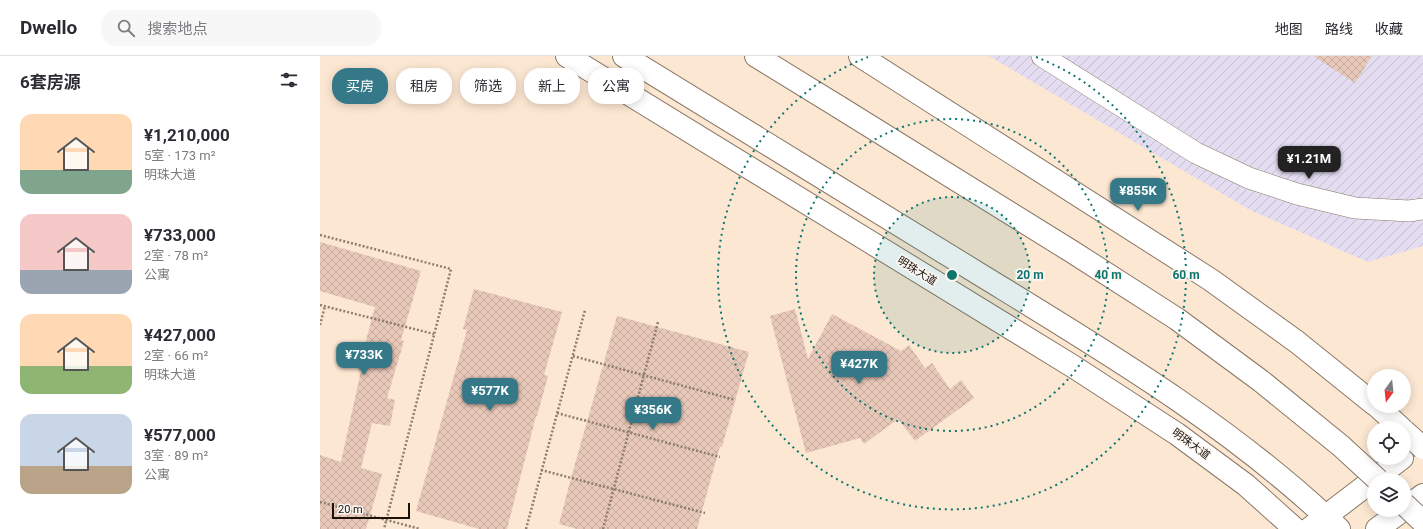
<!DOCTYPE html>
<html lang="zh">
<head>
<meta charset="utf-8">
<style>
  :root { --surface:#fff; --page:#f7f7f7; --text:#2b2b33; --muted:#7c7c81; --line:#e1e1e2; --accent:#357988 }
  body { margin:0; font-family:Roboto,"Noto Sans SC",sans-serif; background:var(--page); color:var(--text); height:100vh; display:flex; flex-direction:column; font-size:15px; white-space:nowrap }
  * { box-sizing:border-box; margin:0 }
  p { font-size:13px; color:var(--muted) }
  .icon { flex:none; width:22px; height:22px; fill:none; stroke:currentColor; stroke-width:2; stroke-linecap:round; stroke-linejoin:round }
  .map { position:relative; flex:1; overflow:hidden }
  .details { display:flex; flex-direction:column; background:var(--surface); width:320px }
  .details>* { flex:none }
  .guide { position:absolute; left:12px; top:12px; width:380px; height:36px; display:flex; gap:8px }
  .needle { width:26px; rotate:195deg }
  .fabs { position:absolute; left:1047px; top:313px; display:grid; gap:8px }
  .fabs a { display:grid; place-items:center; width:44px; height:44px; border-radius:50%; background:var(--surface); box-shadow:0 2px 10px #0003; font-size:20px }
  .scale { position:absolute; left:12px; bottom:10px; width:78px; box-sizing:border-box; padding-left:4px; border:2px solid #19120a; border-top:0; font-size:11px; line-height:14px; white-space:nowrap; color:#19120a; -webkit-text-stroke:3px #fcf7f3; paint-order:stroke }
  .price { position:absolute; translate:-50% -34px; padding:0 9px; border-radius:8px; background:var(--accent); color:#fff; font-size:13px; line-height:26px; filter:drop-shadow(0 1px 2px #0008) }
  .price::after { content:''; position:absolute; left:50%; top:24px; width:12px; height:9px; margin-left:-6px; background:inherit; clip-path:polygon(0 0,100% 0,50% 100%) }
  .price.on { background:#222; color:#fff }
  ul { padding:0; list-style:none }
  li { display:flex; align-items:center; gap:12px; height:100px; padding:0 20px }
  li span { display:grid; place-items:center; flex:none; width:112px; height:80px; border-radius:12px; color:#555 }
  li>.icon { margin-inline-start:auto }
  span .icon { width:48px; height:48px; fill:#fffc; stroke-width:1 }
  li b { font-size:17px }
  h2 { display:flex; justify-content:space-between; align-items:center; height:48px; padding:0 20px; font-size:17px }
  .chip { padding:0 14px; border-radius:16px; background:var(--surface); box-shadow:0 2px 10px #0003; font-size:14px; line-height:36px }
  .chip.on { background:var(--accent); color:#fff }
  header { display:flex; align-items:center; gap:24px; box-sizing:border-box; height:56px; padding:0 20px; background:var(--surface); border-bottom:1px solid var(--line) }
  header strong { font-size:19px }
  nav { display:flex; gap:22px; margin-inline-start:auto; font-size:14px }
  .search { width:280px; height:36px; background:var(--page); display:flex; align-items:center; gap:10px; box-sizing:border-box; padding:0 14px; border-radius:16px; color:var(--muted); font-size:15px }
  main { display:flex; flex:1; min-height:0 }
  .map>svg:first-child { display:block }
  .industrial { fill:url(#industrial-furrows) }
  .building { fill:url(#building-cross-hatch) }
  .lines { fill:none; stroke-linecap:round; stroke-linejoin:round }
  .minor-casing { stroke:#8b7866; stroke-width:22 }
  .tertiary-casing { stroke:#8b7866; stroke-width:24 }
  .secondary-casing { stroke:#8b7866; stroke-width:24 }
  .path { stroke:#8b7d6f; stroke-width:2.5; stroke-dasharray:2 2; stroke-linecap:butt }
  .minor { stroke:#fff; stroke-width:21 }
  .tertiary { stroke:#fff; stroke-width:22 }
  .secondary { stroke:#fff; stroke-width:22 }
  .tertiary-bridge-casing { stroke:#8b7866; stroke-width:24; stroke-linecap:butt }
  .tertiary-bridge { stroke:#fff; stroke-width:22 }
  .ring { fill:none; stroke:#0f766e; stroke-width:2; stroke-dasharray:2 4 }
  .labels { text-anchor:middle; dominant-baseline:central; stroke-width:3.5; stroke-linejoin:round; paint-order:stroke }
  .street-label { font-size:11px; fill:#19120a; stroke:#fcf7f3 }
  .centre { fill:#0f766e; stroke:#fcf7f3; stroke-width:2 }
  .ring-label { font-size:12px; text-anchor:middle; font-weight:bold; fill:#0f766e; stroke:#fcf7f3; stroke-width:3.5; stroke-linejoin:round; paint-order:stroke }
</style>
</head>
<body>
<header>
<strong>Dwello</strong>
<div class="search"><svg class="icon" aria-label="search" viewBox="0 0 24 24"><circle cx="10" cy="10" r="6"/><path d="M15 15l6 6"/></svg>搜索地点</div>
<nav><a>地图</a><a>路线</a><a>收藏</a></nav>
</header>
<main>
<section class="details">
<h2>6套房源<svg class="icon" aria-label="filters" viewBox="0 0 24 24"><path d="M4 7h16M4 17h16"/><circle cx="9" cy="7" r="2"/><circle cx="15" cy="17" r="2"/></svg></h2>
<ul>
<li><span style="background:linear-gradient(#ffd9b3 70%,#7fa58c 0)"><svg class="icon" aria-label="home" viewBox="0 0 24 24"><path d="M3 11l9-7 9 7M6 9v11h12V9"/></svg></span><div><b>¥1,210,000</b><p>5室 · 173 m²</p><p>明珠大道</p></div></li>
<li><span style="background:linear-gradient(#f6c9c9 70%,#9aa5b1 0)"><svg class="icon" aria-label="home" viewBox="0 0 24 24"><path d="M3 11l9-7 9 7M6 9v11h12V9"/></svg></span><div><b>¥733,000</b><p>2室 · 78 m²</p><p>公寓</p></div></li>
<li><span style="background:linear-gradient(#ffd9b3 65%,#8fb573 0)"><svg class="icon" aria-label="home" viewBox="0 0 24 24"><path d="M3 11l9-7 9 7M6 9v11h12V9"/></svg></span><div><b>¥427,000</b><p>2室 · 66 m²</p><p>明珠大道</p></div></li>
<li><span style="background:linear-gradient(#c9d6e8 65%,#b9a48a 0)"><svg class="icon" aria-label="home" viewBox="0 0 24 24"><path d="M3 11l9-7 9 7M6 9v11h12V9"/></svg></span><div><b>¥577,000</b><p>3室 · 89 m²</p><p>公寓</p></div></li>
</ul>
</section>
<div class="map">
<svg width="1103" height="473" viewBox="0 0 1103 473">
  <defs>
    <pattern id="industrial-furrows" width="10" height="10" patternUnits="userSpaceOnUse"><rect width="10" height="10" fill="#e4ddf2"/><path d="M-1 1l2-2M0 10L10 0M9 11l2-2" fill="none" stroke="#c3bdce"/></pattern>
    <pattern id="building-cross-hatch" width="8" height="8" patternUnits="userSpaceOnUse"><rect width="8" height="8" fill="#e8c8b9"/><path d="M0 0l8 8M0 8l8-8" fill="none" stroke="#c6ab9e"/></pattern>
  </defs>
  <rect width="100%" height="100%" fill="#fce7d2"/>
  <path class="industrial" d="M 669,0 L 1103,0 L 1103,190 L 1048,206 L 930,154 Z"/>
  <g class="building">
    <path d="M 993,0 L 1052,0 L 1035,27 Z"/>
    <path d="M 0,186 L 101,215 L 81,284 L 84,285 L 67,342 L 75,344 L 70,370 L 52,367 L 41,412 L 62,418 L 46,473 L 0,473 L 0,399 L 21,406 L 41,315 L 38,314 L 55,251 L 0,235 Z"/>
    <path d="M 154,233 L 242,256 L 224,319 L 228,320 L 217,360 L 216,360 L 187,473 L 159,473 L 96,455 L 147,274 L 143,273 Z"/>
    <path d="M 475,253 L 488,303 L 512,258 L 581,295 L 589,289 L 605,312 L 612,307 L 630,333 L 641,324 L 654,342 L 595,385 L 578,363 L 544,388 L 540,382 L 486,397 L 450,260 Z"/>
    <path d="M 297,260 L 429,296 L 402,391 L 400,390 L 377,473 L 257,473 L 239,468 L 251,422 Z"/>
  </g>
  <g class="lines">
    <defs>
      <path id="minor" d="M 722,0 L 876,97 L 929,122 L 977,138 L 1035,152 L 1089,155 L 1103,153"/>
      <g id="tertiary">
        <path d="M 436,0 L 519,51"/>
        <path d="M 540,0 L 891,224 L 977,286 L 1054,348"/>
        <path d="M 1057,350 L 1081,372"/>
        <path d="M 1084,453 L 1103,439"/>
        <path d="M 989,473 L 1082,402"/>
        <path d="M 1057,473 L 1083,454"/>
      </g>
      <g id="secondary">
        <path d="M 247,0 L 754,311 L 857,378 L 926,429 L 975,473"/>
        <path d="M 304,0 C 424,74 544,147 664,221 C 788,297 914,372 1019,473"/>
      </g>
    </defs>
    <use href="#minor" class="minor-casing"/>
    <use href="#tertiary" class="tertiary-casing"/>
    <use href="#secondary" class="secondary-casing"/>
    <g class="path">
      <path d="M 0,179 L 131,213 L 64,473"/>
      <path d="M 0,249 L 114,278"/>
      <path d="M 0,269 L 5,250"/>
      <path d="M 253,300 L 415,344"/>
      <path d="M 237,357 L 400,401"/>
      <path d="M 221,414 L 385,457"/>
      <path d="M 0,446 L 100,473"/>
      <path d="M 206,473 L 265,254"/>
      <path d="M 283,473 L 338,266"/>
    </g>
    <use href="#minor" class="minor"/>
    <use href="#tertiary" class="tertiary"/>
    <use href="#secondary" class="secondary"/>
    <defs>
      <g id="tertiary-bridge">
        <path d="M 519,51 L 751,195 L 857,263 L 941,325 L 1021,390 L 1058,424"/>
        <path d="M 1084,375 L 1103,392"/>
        <path d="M 1084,448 L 1103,466"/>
      </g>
    </defs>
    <use href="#tertiary-bridge" class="tertiary-bridge-casing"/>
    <use href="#tertiary-bridge" class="tertiary-bridge"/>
  </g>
  <circle cx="632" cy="219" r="78" fill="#0f766e" fill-opacity=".12"/>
  <g class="ring">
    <circle cx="632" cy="219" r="78"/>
    <circle cx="632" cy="219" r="156"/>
    <path d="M716 1A234 234 0 1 1 548 1"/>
  </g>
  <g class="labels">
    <g class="street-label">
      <text transform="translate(597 215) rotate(32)">明珠大道</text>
      <text transform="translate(871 388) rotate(36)">明珠大道</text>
    </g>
  </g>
  <circle cx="632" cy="219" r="6" class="centre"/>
  <g class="ring-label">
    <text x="710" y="223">20 m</text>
    <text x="788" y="223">40 m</text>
    <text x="866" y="223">60 m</text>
  </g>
</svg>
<div class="fabs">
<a><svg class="needle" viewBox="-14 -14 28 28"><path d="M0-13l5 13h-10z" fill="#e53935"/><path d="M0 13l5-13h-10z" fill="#7c7c81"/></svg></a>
<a><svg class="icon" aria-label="locate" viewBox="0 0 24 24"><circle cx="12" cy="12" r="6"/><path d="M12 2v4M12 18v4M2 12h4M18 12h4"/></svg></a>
<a><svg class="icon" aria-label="layers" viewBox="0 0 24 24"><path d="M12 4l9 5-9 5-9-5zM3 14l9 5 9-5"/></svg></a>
</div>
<div class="scale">20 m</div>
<b class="price on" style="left:989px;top:124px">¥1.21M</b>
<b class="price" style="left:818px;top:156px">¥855K</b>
<b class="price" style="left:44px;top:320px">¥733K</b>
<b class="price" style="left:539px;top:329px">¥427K</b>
<b class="price" style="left:170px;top:356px">¥577K</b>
<b class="price" style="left:333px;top:375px">¥356K</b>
<div class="guide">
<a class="chip on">买房</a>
<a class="chip">租房</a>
<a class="chip">筛选</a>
<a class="chip">新上</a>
<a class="chip">公寓</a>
</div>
</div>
</main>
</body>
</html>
